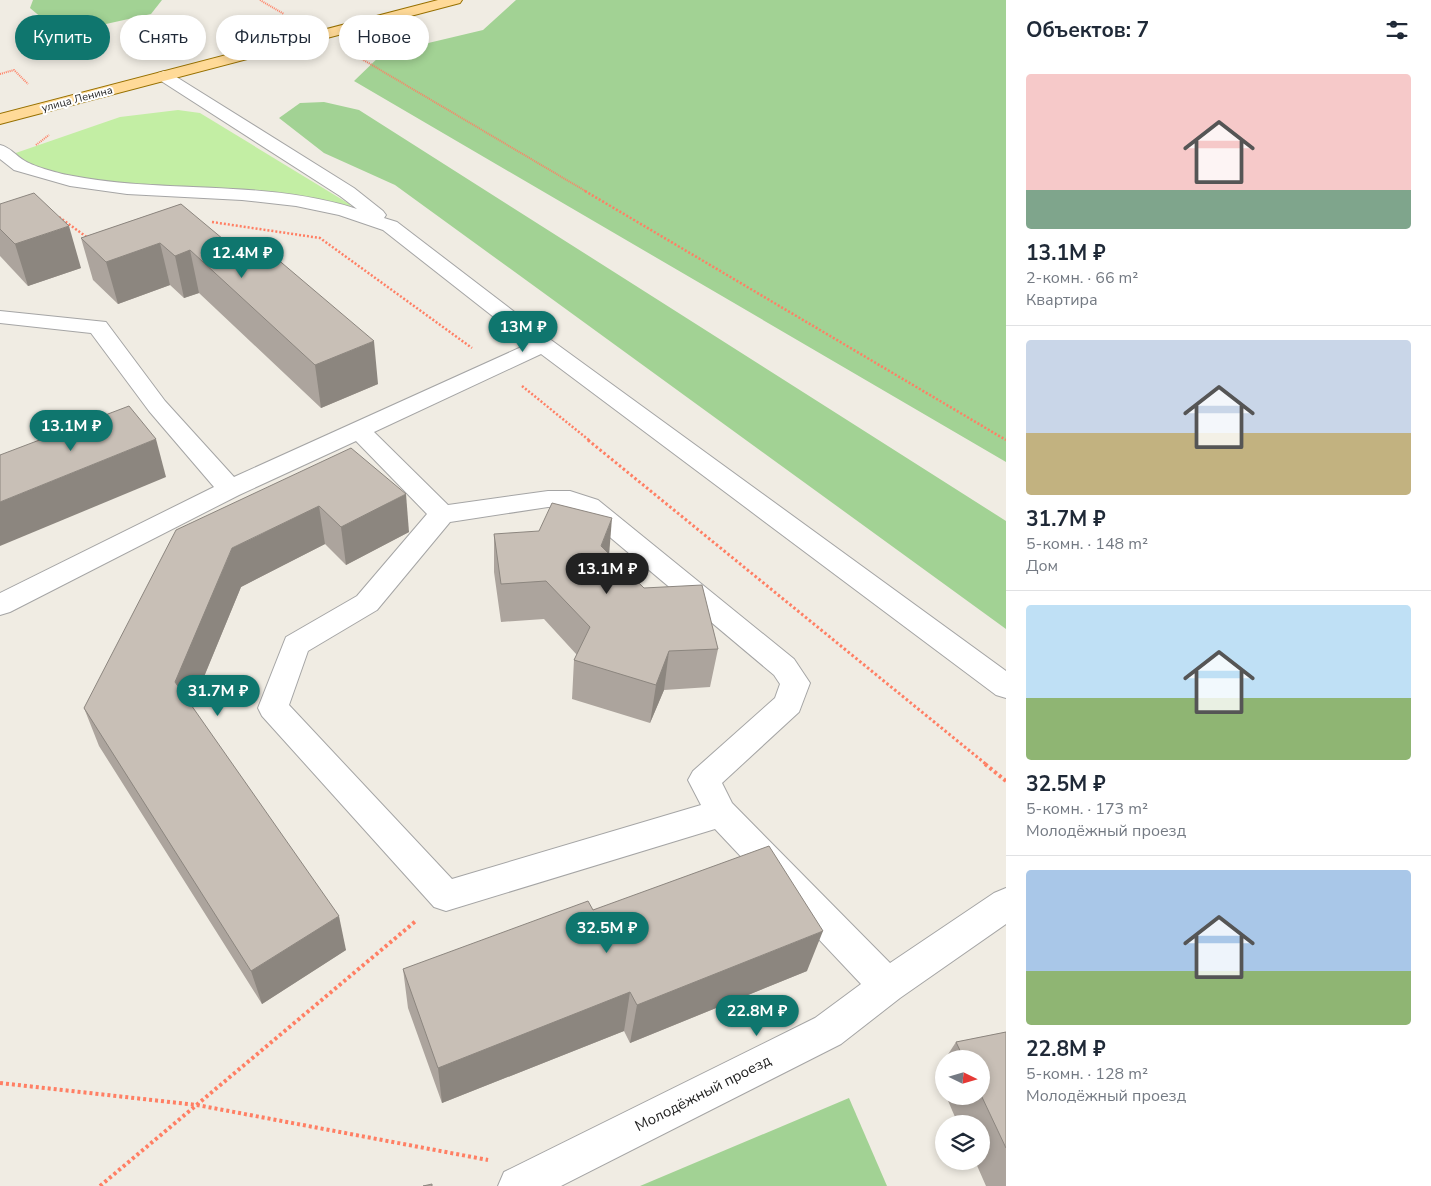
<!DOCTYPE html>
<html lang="ru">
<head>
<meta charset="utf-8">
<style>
  :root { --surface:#fff; --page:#f2f2f3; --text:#1f2937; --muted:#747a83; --line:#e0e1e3; --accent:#0f766e }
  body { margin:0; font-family:"Nunito Sans",sans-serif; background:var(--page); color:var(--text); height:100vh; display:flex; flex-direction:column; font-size:19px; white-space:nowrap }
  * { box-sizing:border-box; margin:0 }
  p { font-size:16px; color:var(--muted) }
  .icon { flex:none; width:28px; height:28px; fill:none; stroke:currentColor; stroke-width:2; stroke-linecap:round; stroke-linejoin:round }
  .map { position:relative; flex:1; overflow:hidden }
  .sheet { display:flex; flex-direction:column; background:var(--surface); width:425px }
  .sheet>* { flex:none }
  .top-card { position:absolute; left:15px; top:15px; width:475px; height:45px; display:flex; gap:10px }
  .needle { width:32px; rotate:95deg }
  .tools { position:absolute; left:935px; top:1050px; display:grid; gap:10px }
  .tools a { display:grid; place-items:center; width:55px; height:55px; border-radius:50%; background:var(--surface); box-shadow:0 2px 8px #0003; font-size:25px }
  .price { position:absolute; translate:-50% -42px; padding:0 11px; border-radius:18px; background:var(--accent); color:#fff; font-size:16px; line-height:32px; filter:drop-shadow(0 1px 2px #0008) }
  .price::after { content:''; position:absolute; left:50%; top:30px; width:15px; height:11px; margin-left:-8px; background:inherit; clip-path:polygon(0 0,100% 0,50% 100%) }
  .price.on { background:#222; color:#fff }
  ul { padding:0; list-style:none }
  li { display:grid; align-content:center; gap:10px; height:265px; padding:0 20px }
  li+li { border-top:1px solid var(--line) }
  li span { display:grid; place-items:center; height:155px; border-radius:5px; color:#555 }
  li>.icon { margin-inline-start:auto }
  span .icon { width:90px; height:90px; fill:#fffc; stroke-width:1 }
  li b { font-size:21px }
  h2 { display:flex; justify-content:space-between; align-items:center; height:60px; padding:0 20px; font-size:21px }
  .pill { padding:0 18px; border-radius:22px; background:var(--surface); box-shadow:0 2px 8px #0003; font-size:18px; line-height:45px }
  .pill.on { background:var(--accent); color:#fff }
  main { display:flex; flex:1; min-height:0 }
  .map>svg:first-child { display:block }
  .grass { fill:#c3eea4 }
  .forest { fill:#a2d294 }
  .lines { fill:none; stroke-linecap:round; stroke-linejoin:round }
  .minor-casing { stroke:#a5a5a5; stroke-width:2 }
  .major-casing { stroke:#977000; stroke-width:2 }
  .path-far3 { stroke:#ff7f64; stroke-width:2; stroke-dasharray:1 1; stroke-linecap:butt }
  .path-far2 { stroke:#ff7f64; stroke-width:2.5; stroke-dasharray:2 2; stroke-linecap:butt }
  .path-far1 { stroke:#ff7f64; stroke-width:3; stroke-dasharray:2.5 2.5; stroke-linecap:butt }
  .path { stroke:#ff7f64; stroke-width:4; stroke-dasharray:3 3; stroke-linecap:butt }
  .minor { fill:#fff; fill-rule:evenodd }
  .major { fill:#ffda98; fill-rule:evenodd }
  .wall { fill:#aca49d }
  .shaded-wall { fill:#8c867f }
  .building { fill:#c8bfb6; stroke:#8c867f }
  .labels { text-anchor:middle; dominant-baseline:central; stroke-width:4; stroke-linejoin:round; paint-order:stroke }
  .far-street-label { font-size:11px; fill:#1e1e1e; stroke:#fff }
  .near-street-label { font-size:15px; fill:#1e1e1e; stroke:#fff }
</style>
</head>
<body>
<main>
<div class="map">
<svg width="1006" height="1186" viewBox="0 0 1006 1186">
  <rect width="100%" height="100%" fill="#f0ece3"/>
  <path class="grass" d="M 178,110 L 200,113 L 351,205 L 344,211 L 70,181 L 7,156 L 120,117 Z"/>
  <g class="forest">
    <path d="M 33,0 L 162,0 L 151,14 L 61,34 L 30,8 Z"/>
    <path d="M 516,0 L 1006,0 L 1006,462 L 354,81 L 382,54 L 483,30 Z"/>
    <path d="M 324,102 L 359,110 L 1006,521 L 1006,629 L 395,185 L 324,153 L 279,118 L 300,103 Z"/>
    <path d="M 849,1098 L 887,1186 L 640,1186 Z"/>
  </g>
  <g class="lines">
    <defs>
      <path id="minor" d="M 164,71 L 170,73 L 354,188 L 383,211 L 386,215 L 384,218 L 397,222 L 551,340 L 1006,671 L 1006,698 L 996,695 L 541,354 L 374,432 L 448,505 L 548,491 L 570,491 L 598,500 L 794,659 L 810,683 L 799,712 L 722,783 L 732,803 L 890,963 L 994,893 L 1006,888 L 1006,924 L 900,998 L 841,1044 L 561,1186 L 498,1186 L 504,1172 L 815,1018 L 861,984 L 715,829 L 446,911 L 434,907 L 262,716 L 258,708 L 286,637 L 357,596 L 427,514 L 356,441 L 239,495 L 10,612 L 0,615 L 0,593 L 214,487 L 149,411 L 91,333 L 0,323 L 0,311 L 106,322 L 165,401 L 234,477 L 528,344 L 383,230 L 339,215 L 296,206 L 242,200 L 127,194 L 70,186 L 14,170 L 0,159 L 0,145 C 10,147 16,156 25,161 C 35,167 60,174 73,176 C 167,194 264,179 357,209 L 340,196 L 158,79 L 156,76 L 158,73 ZM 548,507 L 568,507 L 580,512 L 774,675 L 780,684 L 775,698 L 693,771 L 688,780 L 701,805 L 452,879 L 289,705 L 308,651 L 377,610 L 450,522 Z"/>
      <path id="major" d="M 438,0 L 462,0 L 460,3 L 0,124 L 0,114 Z"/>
    </defs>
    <use href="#minor" class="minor-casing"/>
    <use href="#major" class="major-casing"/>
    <g class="path-far3">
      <path d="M 260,0 L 284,14"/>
      <path d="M 355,55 L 587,192"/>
      <path d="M 0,74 L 14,70 L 28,84"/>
      <path d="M 36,145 L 49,135"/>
    </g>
    <g class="path-far2">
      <path d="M 585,191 L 1006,440"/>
      <path d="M 59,217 L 88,238"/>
      <path d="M 212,222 L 320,238 L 472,348"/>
      <path d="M 522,386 L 590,441"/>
    </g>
    <path class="path-far1" d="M 588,440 L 987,765"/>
    <g class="path">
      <path d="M 985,764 L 1006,781"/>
      <path d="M 0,1083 L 197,1105 L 488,1160"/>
      <path d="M 100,1186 L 417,920"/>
    </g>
    <use href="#minor" class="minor"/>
    <use href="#major" class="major"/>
  </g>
  <g class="wall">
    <path d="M 0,204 L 81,268 L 28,286 L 0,256 Z"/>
    <path d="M 181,204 L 378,384 L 321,408 L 199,293 L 184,298 L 170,285 L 118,304 L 93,280 L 81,238 Z"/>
    <path d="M 351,448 L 409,532 L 346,565 L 325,544 L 241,587 L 192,706 L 346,950 L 262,1004 L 99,746 L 84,708 Z"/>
    <path d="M 494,534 L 609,554 L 644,588 L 718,649 L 710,687 L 664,690 L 650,723 L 572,699 L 574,660 L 577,655 L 544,619 L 501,622 L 494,572 Z"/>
    <path d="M 593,910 L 807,971 L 630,1043 L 624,1031 L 442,1103 L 408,1008 L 403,969 Z"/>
    <path d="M 1006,1032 L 1006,1186 L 986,1186 L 975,1161 L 981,1161 L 981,1124 L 958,1124 L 946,1096 L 981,1096 L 981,1059 L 945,1059 L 956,1042 Z"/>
    <path d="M 944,1061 L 944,1091 L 936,1074 Z"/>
  </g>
  <g class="shaded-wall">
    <path d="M 69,226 L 81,268 L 28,286 L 15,244 Z"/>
    <path d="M 160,243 L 170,285 L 118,304 L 106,262 Z"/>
    <path d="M 190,250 L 199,293 L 184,298 L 175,256 Z"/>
    <path d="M 374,341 L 378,384 L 321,408 L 315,365 Z"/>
    <path d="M 156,439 L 166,477 L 0,546 L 0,502 Z"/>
    <path d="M 406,494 L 409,532 L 346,565 L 341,527 Z"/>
    <path d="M 319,506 L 325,544 L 241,587 L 186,720 L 175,682 L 232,548 Z"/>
    <path d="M 612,518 L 609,556 L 601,546 Z"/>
    <path d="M 669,651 L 664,690 L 650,723 L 656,685 Z"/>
    <path d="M 339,916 L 346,950 L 262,1004 L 251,971 Z"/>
    <path d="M 823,931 L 807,971 L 630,1043 L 637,1005 Z"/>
    <path d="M 630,992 L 624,1031 L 442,1103 L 438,1068 Z"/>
  </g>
  <g class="building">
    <path d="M 34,193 L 69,226 L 15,244 L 0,229 L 0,204 Z"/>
    <path d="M 181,204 L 235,249 L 256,241 L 374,341 L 315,365 L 190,250 L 175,256 L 160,243 L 106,262 L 81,238 Z"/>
    <path d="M 129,406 L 156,439 L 0,502 L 0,455 Z"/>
    <path d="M 351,448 L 406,494 L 341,527 L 319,506 L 232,548 L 175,682 L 339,916 L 251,971 L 84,708 L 176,530 Z"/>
    <path d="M 552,503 L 612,518 L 601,546 L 644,588 L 702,585 L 718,649 L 669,651 L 656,685 L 574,660 L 590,627 L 546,581 L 501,584 L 494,534 L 539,531 Z"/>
    <path d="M 769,846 L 823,931 L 637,1005 L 630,992 L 438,1068 L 403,969 L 588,901 L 593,910 Z"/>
    <path d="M 1006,1032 L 1006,1148 L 981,1095 L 981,1059 L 964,1059 L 956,1042 Z"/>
    <path d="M 432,1184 L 432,1186 L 423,1186 Z"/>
  </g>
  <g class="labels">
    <g class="far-street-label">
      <text transform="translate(77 99) rotate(-15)">улица Ленина</text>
    </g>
    <g class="near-street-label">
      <text transform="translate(703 1093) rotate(-27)">Молодёжный проезд</text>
    </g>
  </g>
</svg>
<div class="tools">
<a><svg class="needle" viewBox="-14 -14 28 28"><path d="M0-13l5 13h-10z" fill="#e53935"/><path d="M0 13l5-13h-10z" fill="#747a83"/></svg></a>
<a><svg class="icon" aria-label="layers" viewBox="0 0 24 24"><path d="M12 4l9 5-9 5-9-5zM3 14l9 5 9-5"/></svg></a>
</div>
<b class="price" style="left:242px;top:279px">12.4M ₽</b>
<b class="price" style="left:523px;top:353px">13M ₽</b>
<b class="price" style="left:71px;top:452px">13.1M ₽</b>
<b class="price on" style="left:607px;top:595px">13.1M ₽</b>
<b class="price" style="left:218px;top:717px">31.7M ₽</b>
<b class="price" style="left:607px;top:954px">32.5M ₽</b>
<b class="price" style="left:757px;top:1037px">22.8M ₽</b>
<div class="top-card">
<a class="pill on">Купить</a>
<a class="pill">Снять</a>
<a class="pill">Фильтры</a>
<a class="pill">Новое</a>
</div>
</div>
<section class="sheet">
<h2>Объектов: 7<svg class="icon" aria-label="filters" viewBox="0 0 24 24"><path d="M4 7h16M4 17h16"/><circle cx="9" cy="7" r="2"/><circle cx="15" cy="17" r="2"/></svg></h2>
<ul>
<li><span style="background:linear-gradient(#f6c9c9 75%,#7fa58c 0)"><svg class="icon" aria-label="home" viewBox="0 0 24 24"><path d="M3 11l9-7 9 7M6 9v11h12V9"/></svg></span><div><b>13.1M ₽</b><p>2-комн. · 66 m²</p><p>Квартира</p></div></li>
<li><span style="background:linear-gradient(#c9d6e8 60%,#c2b280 0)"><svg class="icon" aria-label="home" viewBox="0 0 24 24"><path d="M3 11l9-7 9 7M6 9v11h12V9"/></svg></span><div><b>31.7M ₽</b><p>5-комн. · 148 m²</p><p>Дом</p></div></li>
<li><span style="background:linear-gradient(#bfe0f5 60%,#8fb573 0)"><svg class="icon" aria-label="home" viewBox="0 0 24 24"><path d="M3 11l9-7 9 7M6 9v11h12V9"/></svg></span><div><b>32.5M ₽</b><p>5-комн. · 173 m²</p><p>Молодёжный проезд</p></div></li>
<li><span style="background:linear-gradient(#a9c7e8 65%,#8fb573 0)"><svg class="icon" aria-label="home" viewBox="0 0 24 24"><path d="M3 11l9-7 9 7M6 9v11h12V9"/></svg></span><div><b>22.8M ₽</b><p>5-комн. · 128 m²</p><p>Молодёжный проезд</p></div></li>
</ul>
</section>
</main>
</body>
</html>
